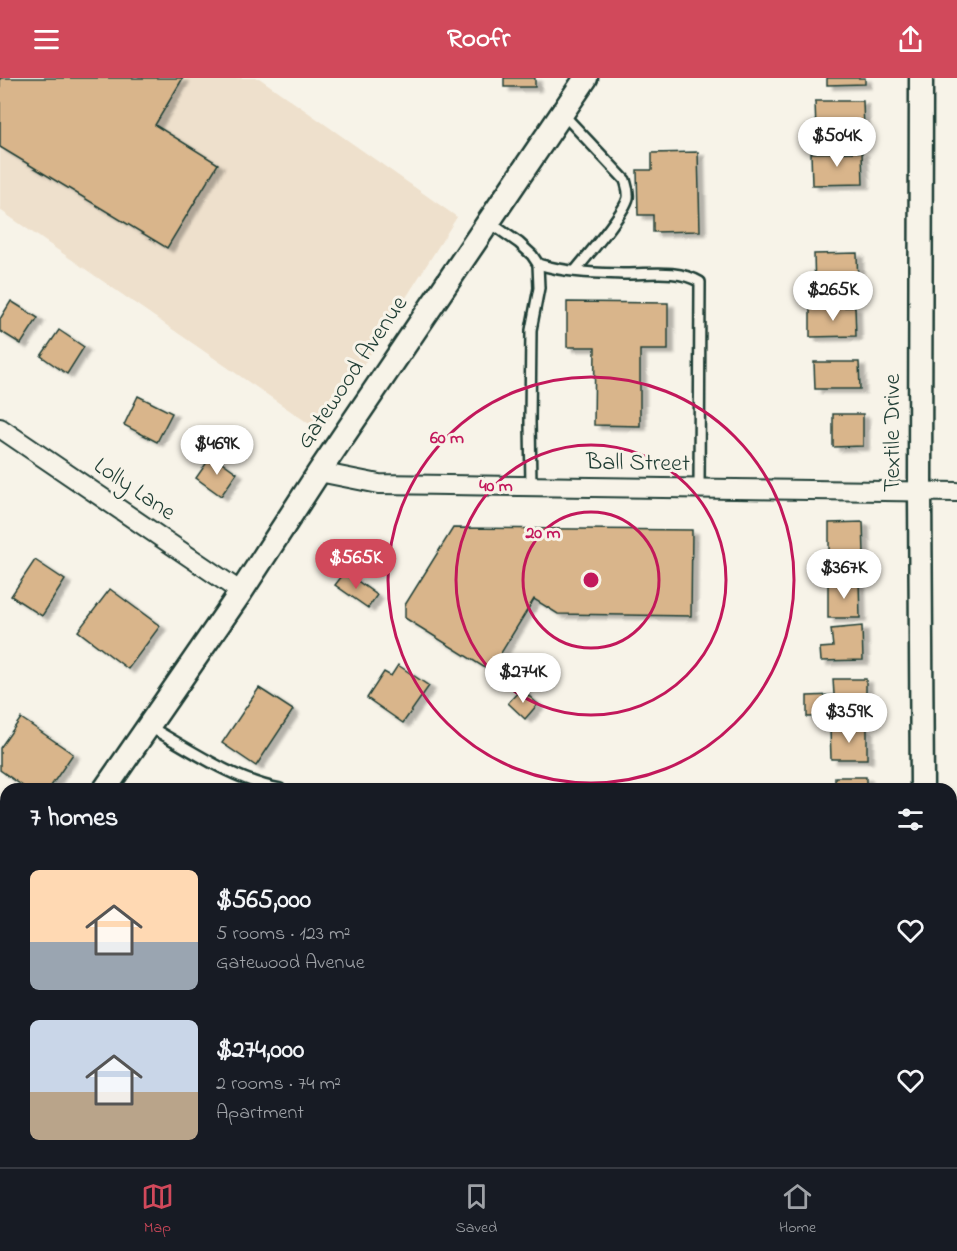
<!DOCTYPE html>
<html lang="en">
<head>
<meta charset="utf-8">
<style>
  :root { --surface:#171b24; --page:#242831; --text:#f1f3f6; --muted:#9ea1a6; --line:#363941; --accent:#d1495b }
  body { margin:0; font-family:"Indie Flower",sans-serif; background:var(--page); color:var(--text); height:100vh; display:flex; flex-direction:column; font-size:22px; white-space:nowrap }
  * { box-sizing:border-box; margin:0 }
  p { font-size:20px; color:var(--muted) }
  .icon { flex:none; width:33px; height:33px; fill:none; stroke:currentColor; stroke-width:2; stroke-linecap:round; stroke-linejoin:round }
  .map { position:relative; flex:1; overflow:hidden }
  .side { position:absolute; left:0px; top:705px; width:957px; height:384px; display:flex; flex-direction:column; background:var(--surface); border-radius:18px 18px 0 0; box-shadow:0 2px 4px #0004 }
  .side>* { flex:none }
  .price { position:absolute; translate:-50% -51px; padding:0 14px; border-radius:21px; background:#fff; color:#222; font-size:20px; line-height:39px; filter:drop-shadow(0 2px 3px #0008) }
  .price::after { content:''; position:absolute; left:50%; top:36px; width:18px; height:14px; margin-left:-9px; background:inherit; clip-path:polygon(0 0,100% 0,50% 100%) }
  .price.on { background:var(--accent); color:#fff }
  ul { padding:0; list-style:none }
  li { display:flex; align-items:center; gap:18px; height:150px; padding:0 30px }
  li span { display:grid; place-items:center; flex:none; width:168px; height:120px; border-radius:9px; color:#555 }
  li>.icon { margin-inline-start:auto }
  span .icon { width:72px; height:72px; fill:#fffc; stroke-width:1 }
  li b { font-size:26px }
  h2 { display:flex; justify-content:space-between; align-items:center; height:72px; padding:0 30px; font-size:26px }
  header { display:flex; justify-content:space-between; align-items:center; height:78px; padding:0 30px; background:var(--accent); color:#fff; font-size:27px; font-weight:700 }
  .dock { display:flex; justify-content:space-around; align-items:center; height:84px; border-top:2px solid var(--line); background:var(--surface); font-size:16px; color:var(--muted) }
  .dock a { display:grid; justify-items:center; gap:3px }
  .dock .on { color:var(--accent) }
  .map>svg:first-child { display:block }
  .built { fill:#eee0cc }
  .building { fill:#d9b58b; stroke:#1f3d34; stroke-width:1.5; filter:url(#shadow) }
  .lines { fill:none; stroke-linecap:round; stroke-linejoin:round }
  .service-casing { stroke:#1f3d34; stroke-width:14 }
  .minor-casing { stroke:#1f3d34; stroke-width:22 }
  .tertiary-casing { stroke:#1f3d34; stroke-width:27 }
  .service { stroke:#f7f3e8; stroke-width:9 }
  .minor { stroke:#f7f3e8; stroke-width:18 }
  .tertiary { stroke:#f7f3e8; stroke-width:22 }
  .ring { fill:none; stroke:#c2185b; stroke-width:3 }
  .labels { text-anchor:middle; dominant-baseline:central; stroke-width:6; stroke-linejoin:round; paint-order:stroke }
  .street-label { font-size:24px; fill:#1f3d34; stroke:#f7f3e8 }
  .centre { fill:#c2185b; stroke:#f7f3e8; stroke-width:3 }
  .ring-label { font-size:18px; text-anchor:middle; font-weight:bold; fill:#c2185b; stroke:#f7f3e8; stroke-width:6; stroke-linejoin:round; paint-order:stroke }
</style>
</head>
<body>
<header><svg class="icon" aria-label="menu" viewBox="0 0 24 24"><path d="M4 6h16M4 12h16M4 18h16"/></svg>Roofr<svg class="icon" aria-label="share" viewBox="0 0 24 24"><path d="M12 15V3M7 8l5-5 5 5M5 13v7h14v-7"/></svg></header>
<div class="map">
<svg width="957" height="1089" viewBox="0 0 957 1089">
  <defs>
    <filter id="shadow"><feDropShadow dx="6" dy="4" stdDeviation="1.5" flood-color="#0004"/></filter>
  </defs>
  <rect width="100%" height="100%" fill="#f7f3e8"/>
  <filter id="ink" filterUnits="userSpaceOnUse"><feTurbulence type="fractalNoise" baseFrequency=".0167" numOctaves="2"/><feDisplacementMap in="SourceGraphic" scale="12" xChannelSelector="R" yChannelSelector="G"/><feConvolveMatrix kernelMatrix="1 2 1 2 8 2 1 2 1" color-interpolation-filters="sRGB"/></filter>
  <g filter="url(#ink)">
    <path class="built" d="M 0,0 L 259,0 L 457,139 L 321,354 L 0,132 Z"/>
    <g class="building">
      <path d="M 0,0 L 183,0 L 155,47 L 218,86 L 167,170 L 0,69 Z"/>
      <rect x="504" y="0" width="31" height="9"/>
      <path d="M 827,0 L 865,0 L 865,6 L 827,7 Z"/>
      <path d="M 815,23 L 863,23 L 864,53 L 816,53 Z"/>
      <path d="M 698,74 L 700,153 L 653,154 L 653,137 L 638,137 L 637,92 L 652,92 L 652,75 Z"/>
      <path d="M 862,74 L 863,106 L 812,107 L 811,75 Z"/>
      <path d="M 857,175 L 858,211 L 815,212 L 814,176 Z"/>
      <path d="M 11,223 L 38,240 L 21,266 L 0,253 L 0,241 Z"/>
      <path d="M 567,224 L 668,225 L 668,272 L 640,272 L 640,348 L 594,347 L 595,269 L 567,269 Z"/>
      <path d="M 855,229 L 856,258 L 810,259 L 810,230 Z"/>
      <path d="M 59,252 L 84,269 L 67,296 L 41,278 Z"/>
      <path d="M 814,284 L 859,284 L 860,311 L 815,311 Z"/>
      <path d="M 138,318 L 172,335 L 157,364 L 124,347 Z"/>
      <path d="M 833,336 L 863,336 L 863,368 L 833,369 Z"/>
      <path d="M 212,377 L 237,395 L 221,418 L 196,400 Z"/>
      <path d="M 863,444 L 864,475 L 829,476 L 829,445 Z"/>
      <path d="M 453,450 L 692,452 L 691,538 L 558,536 L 534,521 L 490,593 L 405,540 L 405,527 Z"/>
      <path d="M 35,482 L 65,502 L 42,538 L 11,518 Z"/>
      <path d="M 345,494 L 377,517 L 368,530 L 335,507 Z"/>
      <path d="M 859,503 L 860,540 L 828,540 L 828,504 Z"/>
      <path d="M 110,511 L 160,548 L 128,591 L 78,553 Z"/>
      <path d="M 862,548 L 863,582 L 821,583 L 820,570 L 833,569 L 831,551 Z"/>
      <path d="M 398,587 L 429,608 L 403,645 L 367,620 L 384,594 L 391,598 Z"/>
      <path d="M 833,601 L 866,601 L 866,638 L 807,639 L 807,618 L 834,617 Z"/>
      <path d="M 259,610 L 293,632 L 256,688 L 222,665 Z"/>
      <path d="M 521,611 L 538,626 L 525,641 L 508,625 Z"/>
      <path d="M 21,640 L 73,676 L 49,711 L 27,711 L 0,692 L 0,670 Z"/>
      <path d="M 867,650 L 867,681 L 831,681 L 830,651 Z"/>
      <rect x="835" y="699" width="31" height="12"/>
      <path d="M 837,1083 L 873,1083 L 873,1089 L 836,1089 Z"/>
    </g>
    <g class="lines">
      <defs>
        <g id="service">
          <path d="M 562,35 L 625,102 C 627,109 629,113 628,120 C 624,136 586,179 575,193"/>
          <path d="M 489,144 L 519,165 L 532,177 L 538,186 L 539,210 L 531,252 L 530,344 L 531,408"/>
          <path d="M 538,186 C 567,195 596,195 626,196 C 651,196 678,191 700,204 L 699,411"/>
          <path d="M 150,649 C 191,672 233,702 280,711"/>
        </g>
        <g id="minor">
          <path d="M 0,350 L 241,514"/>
          <path d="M 319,394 L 379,406 L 957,414"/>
          <path d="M 0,798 L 6,800"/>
          <path d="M 951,887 L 957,888"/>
          <path d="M 290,1089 L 291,1083"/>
        </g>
        <g id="tertiary">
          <path d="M 921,0 L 920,414 L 922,711"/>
          <path d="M 105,711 L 241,514 L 319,394 L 586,0"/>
          <path d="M 0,868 L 6,859"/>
          <path d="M 925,1083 L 925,1089"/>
        </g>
      </defs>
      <use href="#service" class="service-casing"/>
      <use href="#minor" class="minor-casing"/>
      <use href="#tertiary" class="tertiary-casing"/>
      <use href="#service" class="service"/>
      <use href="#minor" class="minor"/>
      <use href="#tertiary" class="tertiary"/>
    </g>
  </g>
  <g class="ring">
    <circle cx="591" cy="502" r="68"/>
    <circle cx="591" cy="502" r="135"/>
    <circle cx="591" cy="502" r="203"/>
  </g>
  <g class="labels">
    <g class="street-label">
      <text transform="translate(353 295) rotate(-56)">Gatewood Avenue</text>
      <text transform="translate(893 355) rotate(-90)">Textile Drive</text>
      <text transform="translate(638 386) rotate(1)">Ball Street</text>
      <text transform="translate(134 412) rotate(34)">Lolly Lane</text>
    </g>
  </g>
  <circle cx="591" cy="502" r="9" class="centre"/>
  <g class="ring-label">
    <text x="447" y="365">60 m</text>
    <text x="496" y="413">40 m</text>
    <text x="543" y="460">20 m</text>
  </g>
</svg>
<b class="price" style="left:837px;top:90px">$504K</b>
<b class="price" style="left:833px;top:244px">$265K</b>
<b class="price" style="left:217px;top:398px">$469K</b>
<b class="price on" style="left:356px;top:512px">$565K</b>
<b class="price" style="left:844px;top:522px">$367K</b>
<b class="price" style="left:523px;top:626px">$274K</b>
<b class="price" style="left:849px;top:666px">$359K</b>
<section class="side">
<h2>7 homes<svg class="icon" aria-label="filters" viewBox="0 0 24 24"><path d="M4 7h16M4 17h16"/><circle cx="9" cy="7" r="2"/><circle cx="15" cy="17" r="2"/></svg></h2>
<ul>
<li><span style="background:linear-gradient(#ffd9b3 60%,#9aa5b1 0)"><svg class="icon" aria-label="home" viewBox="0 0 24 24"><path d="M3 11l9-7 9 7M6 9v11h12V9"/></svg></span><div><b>$565,000</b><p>5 rooms · 123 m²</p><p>Gatewood Avenue</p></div><svg class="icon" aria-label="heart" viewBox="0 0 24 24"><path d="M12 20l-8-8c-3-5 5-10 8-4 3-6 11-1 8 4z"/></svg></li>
<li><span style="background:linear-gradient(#c9d6e8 60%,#b9a48a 0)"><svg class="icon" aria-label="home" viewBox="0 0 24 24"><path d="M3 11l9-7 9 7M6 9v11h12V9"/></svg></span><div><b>$274,000</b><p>2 rooms · 74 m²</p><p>Apartment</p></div><svg class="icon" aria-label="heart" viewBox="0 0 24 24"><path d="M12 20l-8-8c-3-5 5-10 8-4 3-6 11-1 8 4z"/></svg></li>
</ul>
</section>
</div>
<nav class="dock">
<a class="on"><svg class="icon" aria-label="map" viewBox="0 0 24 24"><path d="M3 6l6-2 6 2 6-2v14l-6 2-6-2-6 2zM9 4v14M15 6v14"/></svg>Map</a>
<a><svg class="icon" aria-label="saved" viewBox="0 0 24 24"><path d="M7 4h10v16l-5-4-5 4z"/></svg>Saved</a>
<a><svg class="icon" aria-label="home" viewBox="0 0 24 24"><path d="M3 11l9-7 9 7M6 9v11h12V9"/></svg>Home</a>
</nav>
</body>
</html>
